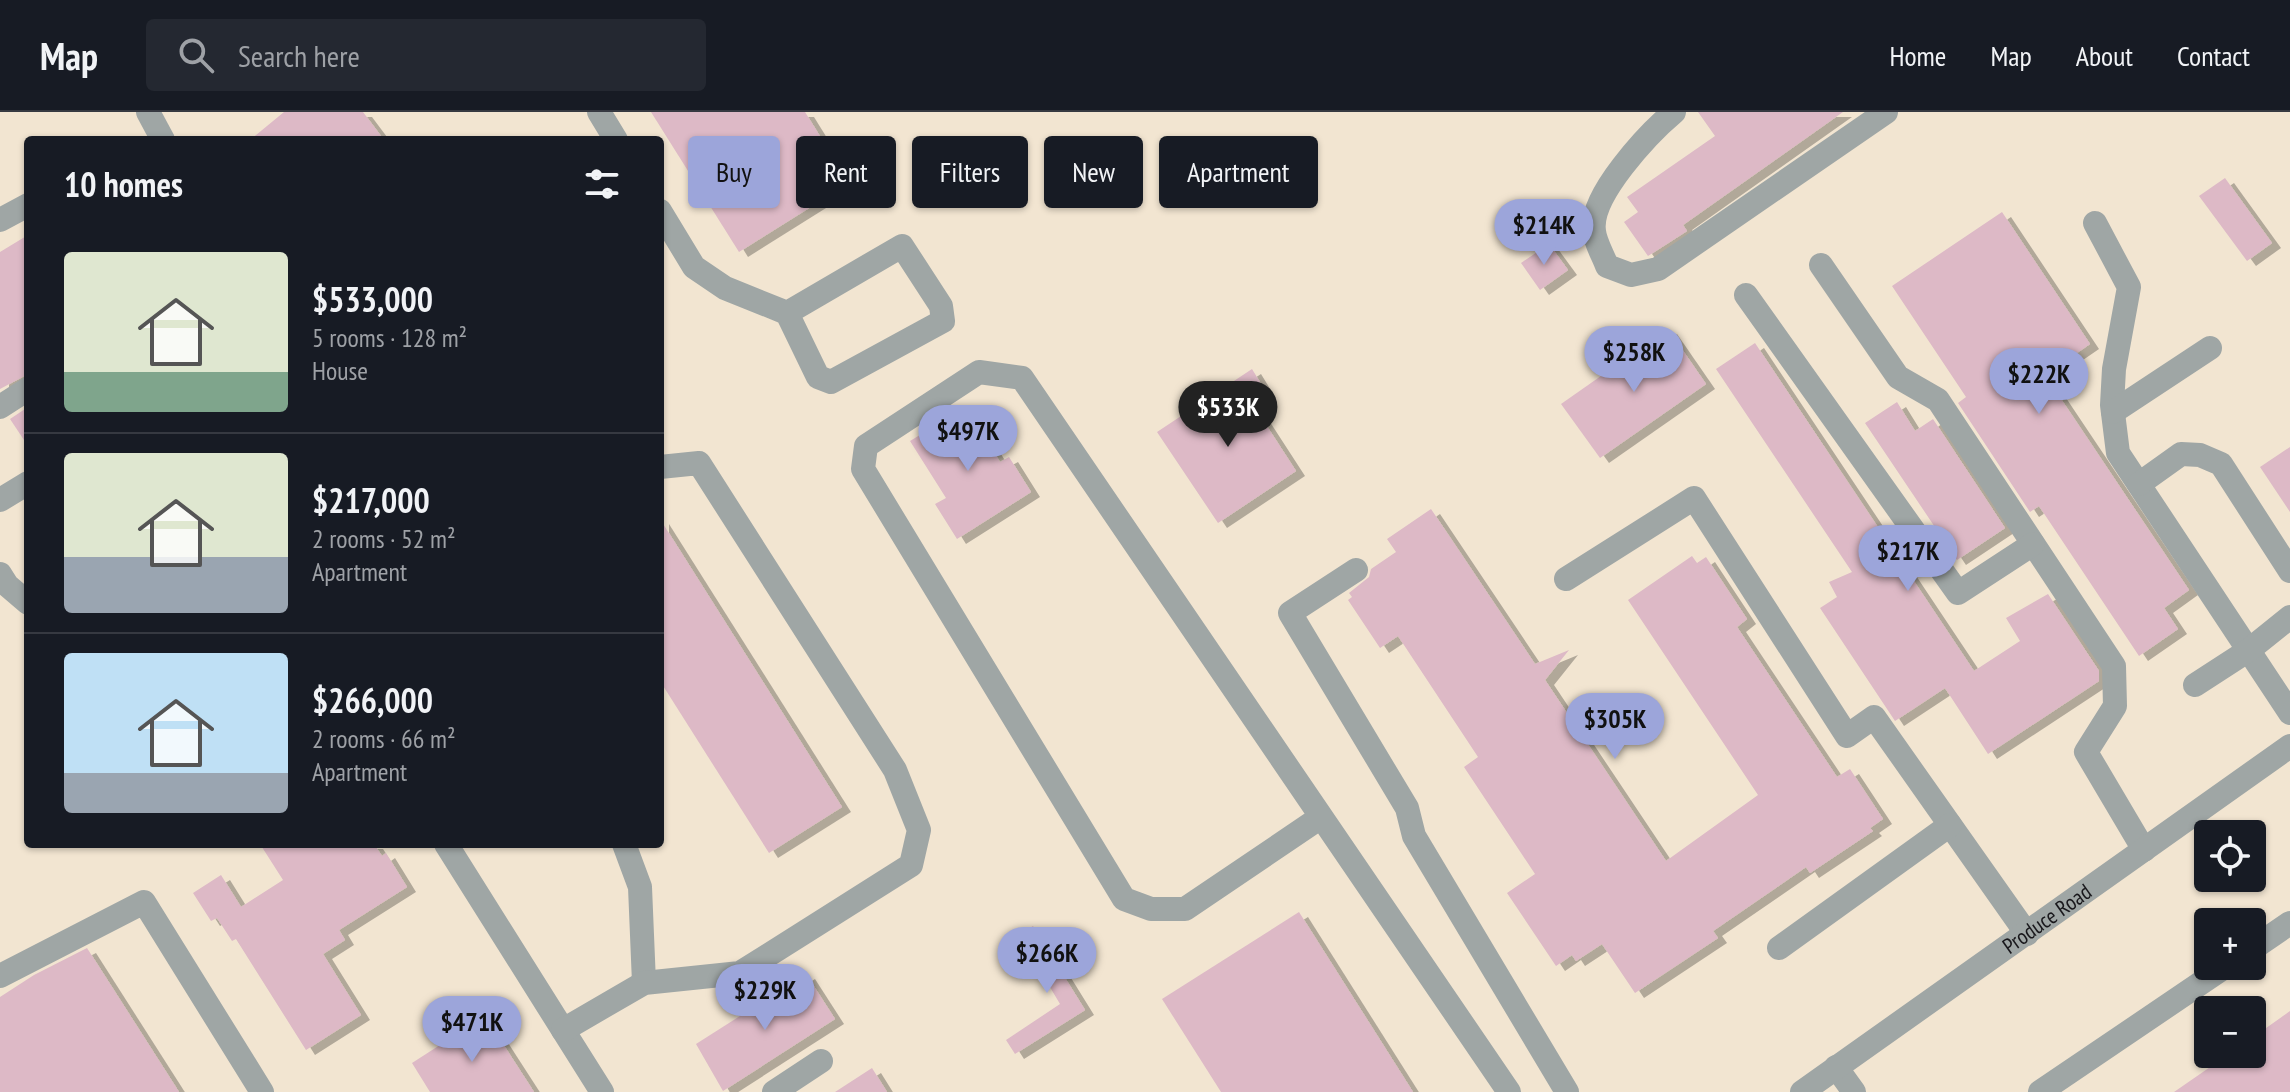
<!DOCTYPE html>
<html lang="en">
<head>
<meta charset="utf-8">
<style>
  :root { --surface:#171b24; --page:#242831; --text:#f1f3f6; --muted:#9ea1a6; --line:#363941; --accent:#9ca5da }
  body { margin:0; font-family:"PT Sans Narrow",sans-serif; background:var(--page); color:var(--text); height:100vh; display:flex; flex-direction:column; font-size:30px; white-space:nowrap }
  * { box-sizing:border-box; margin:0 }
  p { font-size:26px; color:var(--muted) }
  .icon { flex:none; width:44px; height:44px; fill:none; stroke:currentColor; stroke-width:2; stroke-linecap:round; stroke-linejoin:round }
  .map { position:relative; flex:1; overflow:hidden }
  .side { position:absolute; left:24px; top:24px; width:640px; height:712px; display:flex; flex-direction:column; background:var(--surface); border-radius:8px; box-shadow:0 2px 6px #0004 }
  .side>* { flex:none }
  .guide { position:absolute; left:688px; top:24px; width:760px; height:72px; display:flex; gap:16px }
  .fabs { position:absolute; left:2194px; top:708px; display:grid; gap:16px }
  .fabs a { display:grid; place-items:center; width:72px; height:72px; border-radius:8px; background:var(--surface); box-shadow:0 2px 6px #0004; font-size:40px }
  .price { position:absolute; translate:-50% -68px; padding:0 18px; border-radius:28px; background:var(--accent); color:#111; font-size:26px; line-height:52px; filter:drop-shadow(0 2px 4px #0008) }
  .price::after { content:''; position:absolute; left:50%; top:48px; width:24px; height:18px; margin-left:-12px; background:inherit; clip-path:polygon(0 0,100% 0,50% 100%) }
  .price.active { background:#222; color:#fff }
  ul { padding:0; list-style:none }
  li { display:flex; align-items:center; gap:24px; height:200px; padding:0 40px }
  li+li { border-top:2px solid var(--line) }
  li span { display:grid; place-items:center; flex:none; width:224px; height:160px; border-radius:8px; color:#555 }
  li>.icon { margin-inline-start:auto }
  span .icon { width:96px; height:96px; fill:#fffc; stroke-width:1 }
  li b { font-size:34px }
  h2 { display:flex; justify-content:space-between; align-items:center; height:96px; padding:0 40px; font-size:34px }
  .pill { padding:0 28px; border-radius:8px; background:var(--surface); box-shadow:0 2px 6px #0004; font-size:28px; line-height:72px }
  .pill.active { background:var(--accent); color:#111 }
  header { display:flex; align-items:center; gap:48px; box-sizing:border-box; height:112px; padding:0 40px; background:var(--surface); border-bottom:2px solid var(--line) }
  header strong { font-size:38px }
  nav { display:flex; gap:44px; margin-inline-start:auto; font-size:28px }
  .search { width:560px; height:72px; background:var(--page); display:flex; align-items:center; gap:20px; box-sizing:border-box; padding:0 28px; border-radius:8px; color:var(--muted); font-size:30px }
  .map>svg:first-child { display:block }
  .industrial { fill:#f2e5d1; fill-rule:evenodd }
  .building { fill:#ddb9c6; filter:url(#shadow) }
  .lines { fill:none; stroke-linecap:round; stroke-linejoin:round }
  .minor { stroke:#9fa6a5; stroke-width:24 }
  .labels { text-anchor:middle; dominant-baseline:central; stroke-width:7; stroke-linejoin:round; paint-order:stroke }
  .street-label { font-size:22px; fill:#19181c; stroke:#fefefe }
</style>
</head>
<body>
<header>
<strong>Map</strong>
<div class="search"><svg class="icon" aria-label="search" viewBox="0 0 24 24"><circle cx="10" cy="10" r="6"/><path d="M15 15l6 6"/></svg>Search here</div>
<nav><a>Home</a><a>Map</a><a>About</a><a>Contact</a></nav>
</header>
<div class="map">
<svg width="2290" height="980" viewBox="0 0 2290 980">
  <defs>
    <filter id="shadow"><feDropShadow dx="9" dy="5" stdDeviation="0" flood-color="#0004"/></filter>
  </defs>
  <rect width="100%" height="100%" fill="#f1eefb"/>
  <path class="industrial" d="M 0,0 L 2290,0 L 2290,980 L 0,980 ZM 28,28 L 660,28 L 660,732 L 28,732 ZM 2208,722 L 2252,722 L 2252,766 L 2208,766 ZM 2208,810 L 2252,810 L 2252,854 L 2208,854 ZM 2208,898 L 2252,898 L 2252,942 L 2208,942 Z"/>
  <g class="building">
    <path d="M 284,0 L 363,0 L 384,28 L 250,28 Z"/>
    <path d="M 651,0 L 805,0 L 849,71 L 739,140 Z"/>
    <path d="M 1698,0 L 1843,0 L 1683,113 L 1687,119 L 1648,144 L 1624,110 L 1638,100 L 1627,85 L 1715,24 Z"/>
    <path d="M 2225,66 L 2272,131 L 2247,149 L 2199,84 Z"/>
    <path d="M 2002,100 L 2090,232 L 2045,263 L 2189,478 L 2164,496 L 2178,517 L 2139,544 L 2039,394 L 2030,400 L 1958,291 L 1966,285 L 1892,174 Z"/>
    <path d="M 28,123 L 28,262 L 0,277 L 0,140 Z"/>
    <path d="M 1549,132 L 1568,158 L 1540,178 L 1521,151 Z"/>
    <path d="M 1668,217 L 1706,272 L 1600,346 L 1561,292 Z"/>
    <path d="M 1755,231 L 1974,559 L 2020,529 L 2006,506 L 2048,482 L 2099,559 L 2099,569 L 1988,642 L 1945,576 L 1895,609 L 1820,496 L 1837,485 L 1829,470 L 1852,460 L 1716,257 Z"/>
    <path d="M 1252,257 L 1263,275 L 1248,285 L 1296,359 L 1218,411 L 1157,320 Z"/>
    <path d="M 1897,290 L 1915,319 L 1933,307 L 2005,416 L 1957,448 L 1865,311 Z"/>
    <path d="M 28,295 L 28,334 L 10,307 Z"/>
    <path d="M 966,295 L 1000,350 L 1009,345 L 1031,380 L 957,427 L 935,392 L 946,386 L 910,329 Z"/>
    <path d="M 2290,335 L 2290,400 L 2260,355 Z"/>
    <path d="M 1431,397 L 1535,552 L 1569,538 L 1545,568 L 1666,749 L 1758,683 L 1628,488 L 1692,444 L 1697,451 L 1706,445 L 1747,507 L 1737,515 L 1837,665 L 1850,657 L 1883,707 L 1870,716 L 1873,719 L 1810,761 L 1806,755 L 1713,819 L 1718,826 L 1635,881 L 1602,832 L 1576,849 L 1572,843 L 1556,854 L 1507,781 L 1535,762 L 1464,655 L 1478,645 L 1398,524 L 1380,536 L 1348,488 L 1352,485 L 1349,481 L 1369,465 L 1371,457 L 1396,440 L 1387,427 Z"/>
    <path d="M 660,407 L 842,695 L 769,741 L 660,569 Z"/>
    <path d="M 260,732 L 374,732 L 382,744 L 386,741 L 407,775 L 339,818 L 345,828 L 323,842 L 361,903 L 306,938 L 236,827 L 232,829 L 217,806 L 211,809 L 193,781 L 221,763 L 241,795 L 283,768 Z"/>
    <path d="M 1299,800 L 1413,980 L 1221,980 L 1162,887 Z"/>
    <path d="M 1033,814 L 1085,898 L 1015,942 L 1006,928 L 1060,892 L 1019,823 Z"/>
    <path d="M 87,836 L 179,980 L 0,980 L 0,885 L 34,863 Z"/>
    <path d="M 806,862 L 835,907 L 723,979 L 696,932 Z"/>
    <path d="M 2290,899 L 2290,980 L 2174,980 L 2229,942 L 2252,942 L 2252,926 Z"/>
    <path d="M 485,904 L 534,980 L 430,980 L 412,951 Z"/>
    <path d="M 872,956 L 887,980 L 835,980 Z"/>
  </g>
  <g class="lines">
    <g class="minor">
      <path d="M 148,0 L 163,28"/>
      <path d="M 599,0 L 616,28"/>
      <path d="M 1674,0 C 1649,21 1589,84 1594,119 C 1595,130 1603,143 1607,154 L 1631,163 L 1658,157 L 1886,0"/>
      <path d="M 660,99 L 694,155 L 725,176 L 787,201 L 902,134 L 941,194 L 943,209 L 831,270 L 818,265 L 787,201"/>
      <path d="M 0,108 L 28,93"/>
      <path d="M 2095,111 L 2129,175 L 2114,257 L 2112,293 L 2118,341 L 2290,601"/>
      <path d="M 1821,153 L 1898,265 L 1938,288 L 2114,554 L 2115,594 L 2086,640 L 2144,738"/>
      <path d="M 1746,183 L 1958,481 L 2033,432"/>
      <path d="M 0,295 L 28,277"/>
      <path d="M 2113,300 L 2210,236"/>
      <path d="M 2139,372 L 2181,342 L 2200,343 L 2221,352 L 2290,459"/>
      <path d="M 0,388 L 28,371"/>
      <path d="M 1356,458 L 1290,501 L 1407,696 L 1414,724 L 1567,980"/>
      <path d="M 0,462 L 7,473 L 28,491"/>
      <path d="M 1566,467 L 1694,386 L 1847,624 L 1874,605 L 2027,822"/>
      <path d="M 2195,573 L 2249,538 L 2290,505"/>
      <path d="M 1321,705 L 1185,797 L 1151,797 L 1124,787 L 863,357 L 866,334 L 979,260 L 1022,266 L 1509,980"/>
      <path d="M 446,732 L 602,980"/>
      <path d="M 624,732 L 640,775 L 644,871"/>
      <path d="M 1779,836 L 1950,713"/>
      <path d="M 2252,837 L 2290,811"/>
      <path d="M 0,864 L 144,790 L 262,980"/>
      <path d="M 563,918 L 644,871 L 740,861 L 911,753 L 919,718 L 895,658 L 699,351 L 660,355"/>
      <path d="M 1836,955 L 1854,980"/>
      <path d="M 774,980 L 821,949"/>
      <path id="s1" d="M 1802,980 L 2290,634"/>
      <path d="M 2040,980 L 2226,854"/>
    </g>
  </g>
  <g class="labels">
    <g class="street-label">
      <text stroke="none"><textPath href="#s1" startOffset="300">Produce Road</textPath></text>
    </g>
  </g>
</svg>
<div class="fabs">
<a><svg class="icon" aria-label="locate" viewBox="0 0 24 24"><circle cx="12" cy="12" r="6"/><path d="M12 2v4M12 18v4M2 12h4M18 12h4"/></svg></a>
<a>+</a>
<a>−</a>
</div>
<b class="price" style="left:1544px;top:155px">$214K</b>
<b class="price" style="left:1634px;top:282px">$258K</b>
<b class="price" style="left:2039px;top:304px">$222K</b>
<b class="price active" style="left:1228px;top:337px">$533K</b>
<b class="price" style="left:968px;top:361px">$497K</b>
<b class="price" style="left:1908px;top:481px">$217K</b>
<b class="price" style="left:1615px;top:649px">$305K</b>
<b class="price" style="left:1047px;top:883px">$266K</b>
<b class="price" style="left:765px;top:920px">$229K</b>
<b class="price" style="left:472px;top:952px">$471K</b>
<div class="guide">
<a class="pill active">Buy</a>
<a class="pill">Rent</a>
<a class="pill">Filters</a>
<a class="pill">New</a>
<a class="pill">Apartment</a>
</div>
<section class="side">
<h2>10 homes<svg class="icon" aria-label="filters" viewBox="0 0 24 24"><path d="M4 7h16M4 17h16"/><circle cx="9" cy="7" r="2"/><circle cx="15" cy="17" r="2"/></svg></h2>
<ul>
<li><span style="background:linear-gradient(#dfe7d0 75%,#7fa58c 0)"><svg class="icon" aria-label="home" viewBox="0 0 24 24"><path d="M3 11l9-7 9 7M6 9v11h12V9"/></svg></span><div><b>$533,000</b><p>5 rooms · 128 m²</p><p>House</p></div></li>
<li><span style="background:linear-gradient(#dfe7d0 65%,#9aa5b1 0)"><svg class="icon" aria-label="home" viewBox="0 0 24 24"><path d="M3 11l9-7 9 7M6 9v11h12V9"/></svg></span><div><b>$217,000</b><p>2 rooms · 52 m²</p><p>Apartment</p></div></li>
<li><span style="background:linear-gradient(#bfe0f5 75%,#9aa5b1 0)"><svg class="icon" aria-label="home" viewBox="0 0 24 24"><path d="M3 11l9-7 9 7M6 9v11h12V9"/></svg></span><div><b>$266,000</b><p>2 rooms · 66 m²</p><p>Apartment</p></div></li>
</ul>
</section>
</div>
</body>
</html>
